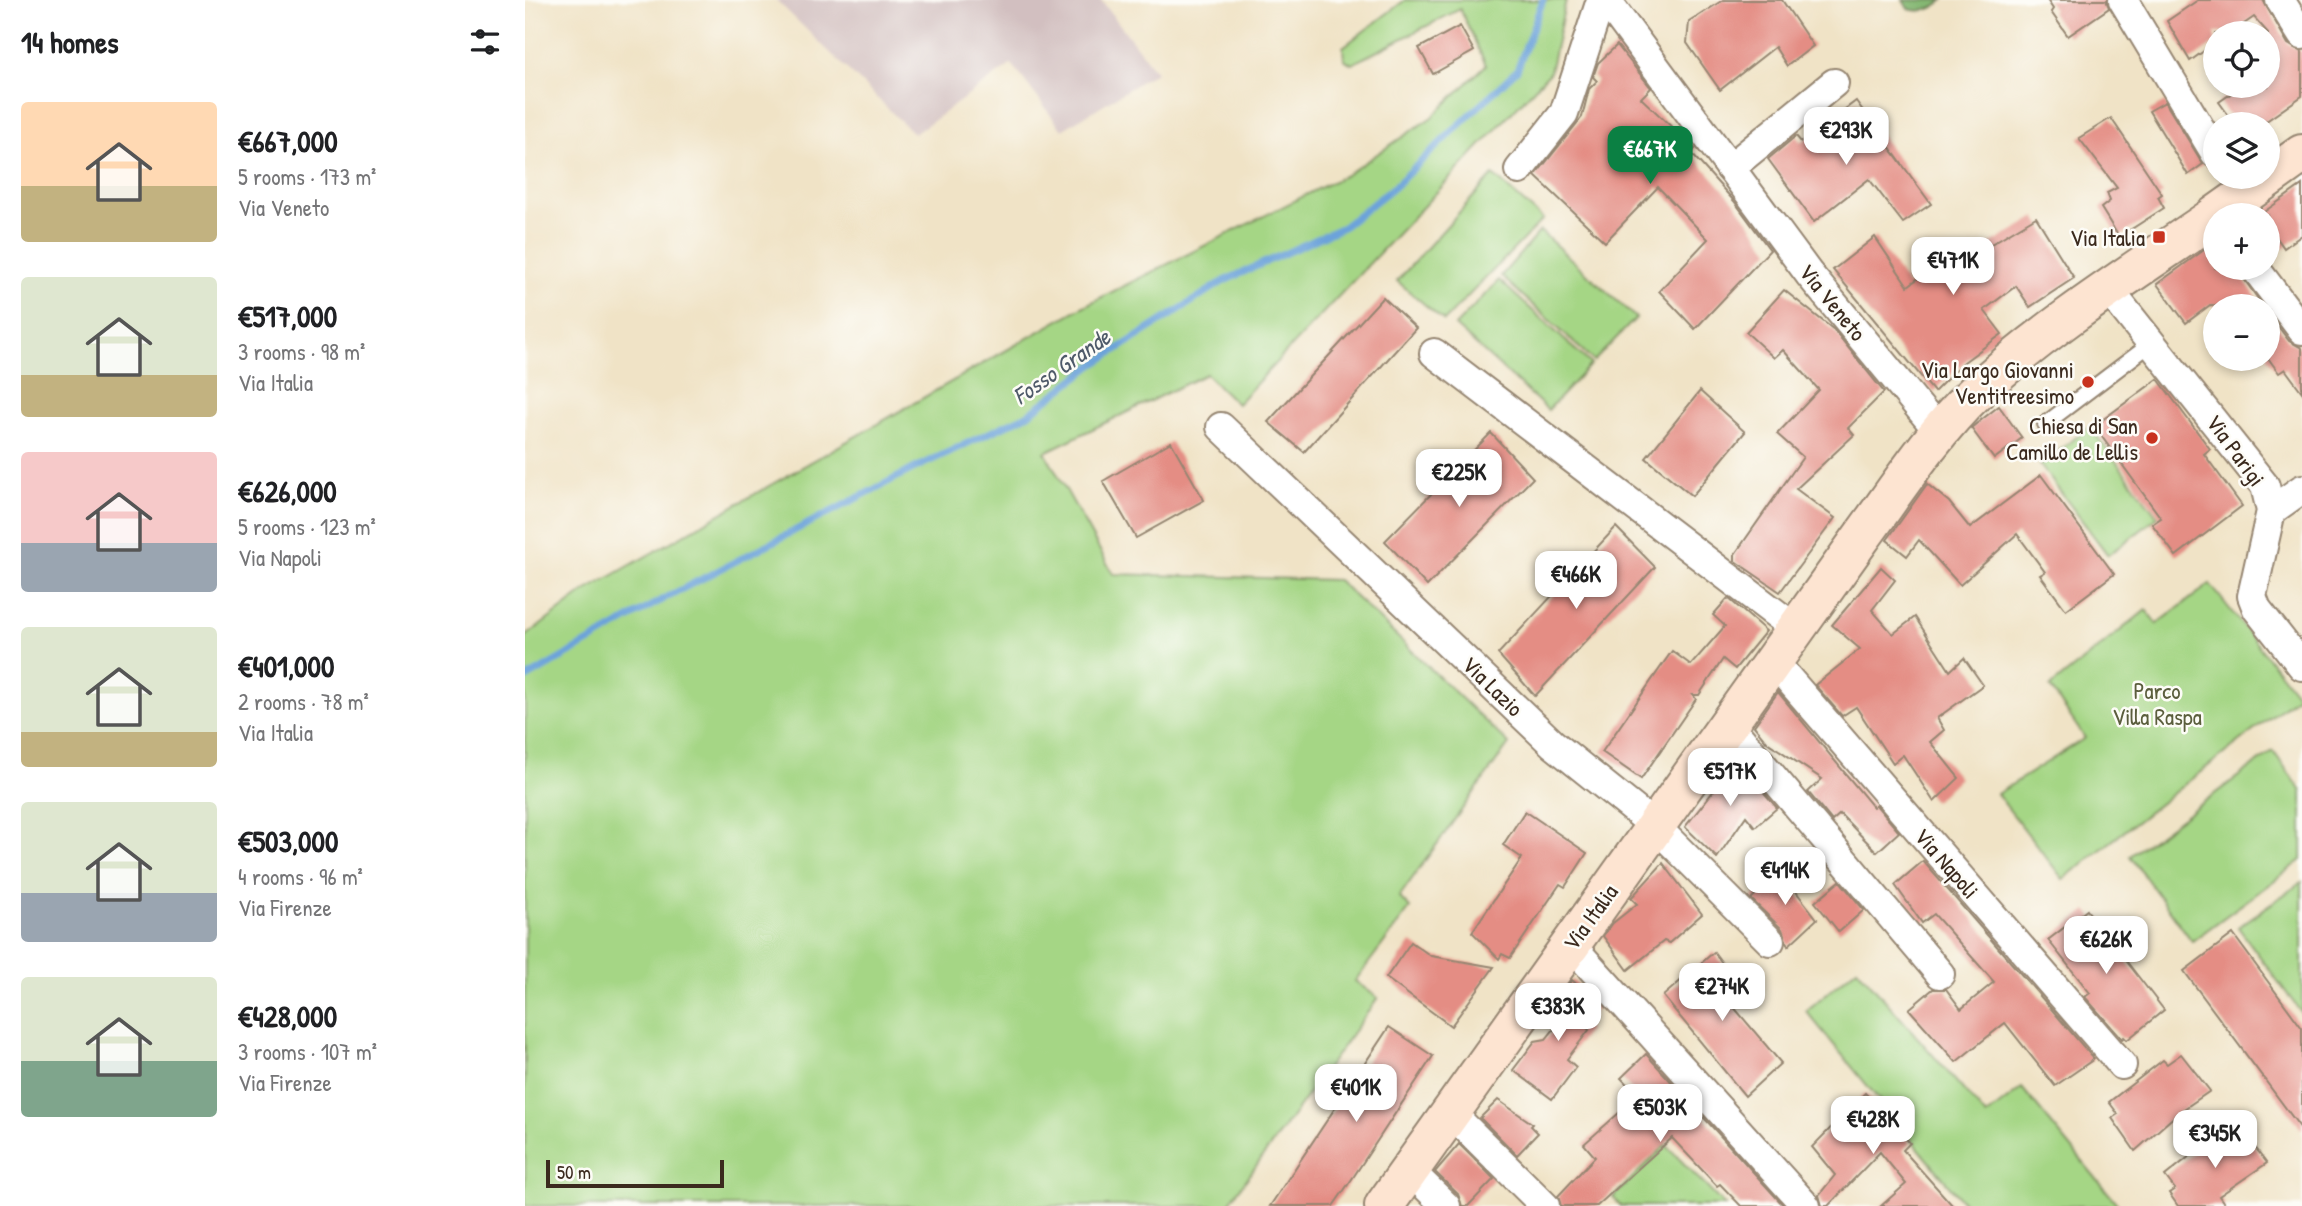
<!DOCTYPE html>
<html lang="en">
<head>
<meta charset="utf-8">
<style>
  :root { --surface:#fff; --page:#f2f2f2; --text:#202124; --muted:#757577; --accent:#0b8043 }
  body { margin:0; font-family:"Patrick Hand",sans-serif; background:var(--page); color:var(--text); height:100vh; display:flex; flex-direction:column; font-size:26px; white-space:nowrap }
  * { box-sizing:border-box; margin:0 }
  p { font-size:23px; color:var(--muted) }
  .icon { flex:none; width:38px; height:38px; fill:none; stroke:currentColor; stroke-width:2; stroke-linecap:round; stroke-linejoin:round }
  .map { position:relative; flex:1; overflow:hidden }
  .drawer { display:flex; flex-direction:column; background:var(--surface); width:525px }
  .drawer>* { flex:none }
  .fabs { position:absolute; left:1678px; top:21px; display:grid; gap:14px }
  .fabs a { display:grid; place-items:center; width:77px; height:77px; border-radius:50%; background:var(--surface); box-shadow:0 4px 10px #0003; font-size:35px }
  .scale { position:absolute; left:21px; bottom:18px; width:178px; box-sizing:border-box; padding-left:7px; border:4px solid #3b2a1e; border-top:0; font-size:19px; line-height:24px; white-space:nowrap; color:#3b2a1e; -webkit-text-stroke:5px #fdfcf7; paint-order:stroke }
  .price { position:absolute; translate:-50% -60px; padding:0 16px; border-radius:14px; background:#fff; color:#222; font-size:23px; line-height:46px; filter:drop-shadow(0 2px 4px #0008) }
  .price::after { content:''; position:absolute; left:50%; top:42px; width:21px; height:16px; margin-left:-10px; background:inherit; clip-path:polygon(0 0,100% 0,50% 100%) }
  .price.selected { background:var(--accent); color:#fff }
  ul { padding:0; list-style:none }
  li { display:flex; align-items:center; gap:21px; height:175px; padding:0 21px }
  li span { display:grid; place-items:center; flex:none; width:196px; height:140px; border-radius:7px; color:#555 }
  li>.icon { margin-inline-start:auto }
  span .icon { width:84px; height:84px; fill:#fffc; stroke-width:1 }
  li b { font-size:30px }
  h2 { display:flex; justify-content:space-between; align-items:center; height:84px; padding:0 21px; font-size:30px }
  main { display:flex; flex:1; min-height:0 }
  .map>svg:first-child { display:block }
  .industrial { fill:#d2bfc0 }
  .green { fill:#a5d685; stroke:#708052; stroke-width:2 }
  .forest { fill:#84b772; stroke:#607048; stroke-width:2 }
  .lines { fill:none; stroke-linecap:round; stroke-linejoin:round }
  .stream { stroke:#6ca3da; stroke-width:7 }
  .building { fill:#e48d84 }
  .lane-casing { stroke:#968672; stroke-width:18 }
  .street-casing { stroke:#968672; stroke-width:32 }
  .secondary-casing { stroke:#968672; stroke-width:42 }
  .lane { stroke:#fff; stroke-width:14 }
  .street { stroke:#fff; stroke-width:28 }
  .secondary { stroke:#fde4d1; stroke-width:38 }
  .poi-dot { fill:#c8321e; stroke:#fdfcf7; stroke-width:2.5 }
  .labels { text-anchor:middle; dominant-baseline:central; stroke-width:5; stroke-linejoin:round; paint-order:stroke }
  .poi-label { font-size:23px; fill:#3b2a1e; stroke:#fdfcf7; text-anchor:end }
  .street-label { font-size:23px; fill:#3b2a1e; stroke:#fdfcf7 }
  .park-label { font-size:23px; fill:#5b5e3d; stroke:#fdfcf7 }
  .water-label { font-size:24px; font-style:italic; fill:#4f5a69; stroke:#fdfcf7 }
</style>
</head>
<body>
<main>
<section class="drawer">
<h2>14 homes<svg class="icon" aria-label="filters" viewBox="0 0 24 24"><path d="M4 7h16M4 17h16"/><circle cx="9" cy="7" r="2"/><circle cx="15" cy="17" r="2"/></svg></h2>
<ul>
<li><span style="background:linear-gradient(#ffd9b3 60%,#c2b280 0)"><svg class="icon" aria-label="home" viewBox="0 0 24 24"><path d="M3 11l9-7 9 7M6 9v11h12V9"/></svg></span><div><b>€667,000</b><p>5 rooms · 173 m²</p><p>Via Veneto</p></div></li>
<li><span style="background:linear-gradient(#dfe7d0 70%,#c2b280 0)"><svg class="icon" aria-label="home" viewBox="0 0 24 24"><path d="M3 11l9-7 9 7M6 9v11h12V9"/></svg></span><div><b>€517,000</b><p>3 rooms · 98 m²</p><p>Via Italia</p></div></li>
<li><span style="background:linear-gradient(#f6c9c9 65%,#9aa5b1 0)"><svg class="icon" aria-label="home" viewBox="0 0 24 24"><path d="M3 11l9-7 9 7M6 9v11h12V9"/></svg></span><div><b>€626,000</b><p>5 rooms · 123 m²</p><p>Via Napoli</p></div></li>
<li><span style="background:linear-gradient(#dfe7d0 75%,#c2b280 0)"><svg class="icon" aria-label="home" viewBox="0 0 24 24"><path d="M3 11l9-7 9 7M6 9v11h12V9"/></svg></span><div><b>€401,000</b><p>2 rooms · 78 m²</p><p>Via Italia</p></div></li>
<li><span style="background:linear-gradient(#dfe7d0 65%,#9aa5b1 0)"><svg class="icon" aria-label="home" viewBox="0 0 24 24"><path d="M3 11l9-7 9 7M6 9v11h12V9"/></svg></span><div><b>€503,000</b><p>4 rooms · 96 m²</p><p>Via Firenze</p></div></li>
<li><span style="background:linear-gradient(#dfe7d0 60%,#7fa58c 0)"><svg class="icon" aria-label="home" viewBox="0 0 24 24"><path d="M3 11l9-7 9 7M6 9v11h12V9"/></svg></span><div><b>€428,000</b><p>3 rooms · 107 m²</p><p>Via Firenze</p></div></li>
</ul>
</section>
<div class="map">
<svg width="1777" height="1206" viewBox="0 0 1777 1206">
  <rect width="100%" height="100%" fill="#fdfcf7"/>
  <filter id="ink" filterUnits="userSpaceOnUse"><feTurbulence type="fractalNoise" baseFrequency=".0143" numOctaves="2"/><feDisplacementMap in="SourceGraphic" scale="14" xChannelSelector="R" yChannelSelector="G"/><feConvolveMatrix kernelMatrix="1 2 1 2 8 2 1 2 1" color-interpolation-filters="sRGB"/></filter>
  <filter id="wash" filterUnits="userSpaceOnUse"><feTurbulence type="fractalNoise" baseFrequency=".00686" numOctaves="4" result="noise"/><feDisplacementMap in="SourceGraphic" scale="28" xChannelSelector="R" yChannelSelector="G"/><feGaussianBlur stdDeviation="1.57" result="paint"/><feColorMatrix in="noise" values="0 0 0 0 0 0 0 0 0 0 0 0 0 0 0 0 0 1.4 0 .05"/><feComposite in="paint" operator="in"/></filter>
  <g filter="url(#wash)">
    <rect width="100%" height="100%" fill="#f0e3c6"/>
    <path class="industrial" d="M 251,0 L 576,0 L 631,72 L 537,130 L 487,64 L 389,134 Z"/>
    <g class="green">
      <path d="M 880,0 L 1041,0 L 1025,72 L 712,404 L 681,374 L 520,452 L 588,574 L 813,580 L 984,744 L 874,897 L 885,908 L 830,981 L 853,998 L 702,1206 L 0,1206 L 0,637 L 62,590 L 557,307 L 821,175 L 907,117 L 961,65 L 935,9 L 827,64 L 819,59 L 818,47 Z"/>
      <path d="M 968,175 L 1018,219 L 919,321 L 872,281 Z"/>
      <path d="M 1015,231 L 1111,318 L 1069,361 L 976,276 Z"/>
      <path d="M 974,280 L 1066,364 L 1023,410 L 930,326 Z"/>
      <path d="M 1565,427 L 1633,517 L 1583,555 L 1515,465 Z"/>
      <path d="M 1685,584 L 1773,696 L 1538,879 L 1472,794 L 1560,738 L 1525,687 L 1621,610 L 1632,624 Z"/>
      <path d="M 1748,751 L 1777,791 L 1777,860 L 1667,941 L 1605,856 Z"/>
      <path d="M 1777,882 L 1777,1014 L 1713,927 Z"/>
      <path d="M 1332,968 L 1461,1116 L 1497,1088 L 1594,1206 L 1441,1206 L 1281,1011 Z"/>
      <path d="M 1141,1145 L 1200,1206 L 1096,1206 L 1088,1197 Z"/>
    </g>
    <path class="forest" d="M 1378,0 L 1419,0 C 1407,10 1398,13 1383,9 Z"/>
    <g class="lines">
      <path class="stream" d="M 0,679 L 140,598 L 390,468 L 502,415 L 568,365 L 699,281 L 818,227 L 869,187 L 992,70 L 1018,0"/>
    </g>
    <g id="blocks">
      <g class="building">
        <path d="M 1198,0 L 1257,0 L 1288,46 L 1262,66 L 1250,47 L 1195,90 L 1162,43 L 1164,22 Z"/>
        <path d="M 1522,0 L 1581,0 L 1584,8 L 1543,36 L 1526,12 L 1528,9 Z"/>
        <path d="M 1673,0 L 1738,0 L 1763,44 L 1777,52 L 1777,96 L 1737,124 L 1710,124 L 1694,102 L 1717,86 L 1743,86 L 1743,33 L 1729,17 L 1706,33 L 1690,33 L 1690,43 L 1665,61 L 1642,21 Z"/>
        <path d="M 935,26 L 949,51 L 908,74 L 894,48 Z"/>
        <path d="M 1092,45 L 1126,88 L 1116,98 L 1170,149 L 1166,153 L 1209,201 L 1245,250 L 1170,329 L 1134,291 L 1183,239 L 1133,187 L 1080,242 L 1010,176 L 1057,117 L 1064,89 L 1072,81 L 1068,77 L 1073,63 Z"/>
        <path d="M 1331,101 L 1406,204 L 1378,223 L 1344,179 L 1289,222 L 1243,159 L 1271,136 L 1276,142 Z"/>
        <path d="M 1640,102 L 1678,164 L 1663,175 L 1624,111 Z"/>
        <path d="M 1586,118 L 1637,194 L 1633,197 L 1639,208 L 1594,237 L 1576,208 L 1585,201 L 1582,193 L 1592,188 L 1554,138 Z"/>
        <path d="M 1777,185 L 1777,235 L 1759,248 L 1743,225 L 1743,215 L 1736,214 Z"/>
        <path d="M 1511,217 L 1549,278 L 1505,307 L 1491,286 L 1459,310 L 1477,334 L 1439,362 L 1409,392 L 1308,270 L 1350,237 L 1383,286 L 1420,258 L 1427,268 L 1453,246 L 1456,250 Z"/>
        <path d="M 1690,242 L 1690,268 L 1711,268 L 1738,306 L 1685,305 L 1661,323 L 1632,284 Z"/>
        <path d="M 1259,290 L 1309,330 L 1359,392 L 1323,428 L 1329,435 L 1271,489 L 1310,518 L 1255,592 L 1210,561 L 1210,554 L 1278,457 L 1252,434 L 1294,390 L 1258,350 L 1249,358 L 1221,332 Z"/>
        <path d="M 858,297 L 891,328 L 779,452 L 743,422 Z"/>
        <path d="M 1743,313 L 1764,341 L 1777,348 L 1777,392 L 1760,369 L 1754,373 L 1743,358 Z"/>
        <path d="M 1633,379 L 1685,449 L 1679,454 L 1717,506 L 1651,556 L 1627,524 L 1636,518 L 1569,426 Z"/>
        <path d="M 1175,391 L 1220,432 L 1167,496 L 1121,458 Z"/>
        <path d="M 1474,406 L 1497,438 L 1469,459 L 1446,428 Z"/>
        <path d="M 966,433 L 1008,478 L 902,586 L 860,541 Z"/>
        <path d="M 646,442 L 679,500 L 611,538 L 578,481 Z"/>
        <path d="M 1516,475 L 1589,574 L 1541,610 L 1515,575 L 1520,572 L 1492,534 L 1435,585 L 1394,540 L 1382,556 L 1362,540 L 1402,484 L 1424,502 L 1445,528 Z"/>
        <path d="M 1091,527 L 1130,567 L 1010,696 L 973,654 Z"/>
        <path d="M 1356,567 L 1370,580 L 1347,610 L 1368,634 L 1390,617 L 1425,671 L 1439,658 L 1458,685 L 1412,718 L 1419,730 L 1405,742 L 1434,778 L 1409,802 L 1378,755 L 1368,763 L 1331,707 L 1317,716 L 1290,685 L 1335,649 L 1307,625 Z"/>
        <path d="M 1203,598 L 1241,631 L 1210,669 L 1198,659 L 1174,695 L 1168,695 L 1171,699 L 1116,779 L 1077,752 L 1147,651 L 1166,665 L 1200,626 L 1188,615 Z"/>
        <path d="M 1253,692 L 1348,807 L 1351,805 L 1374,832 L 1352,852 L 1315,814 L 1307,821 L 1283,792 L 1297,779 L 1242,742 L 1229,726 Z"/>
        <path d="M 1210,758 L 1252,808 L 1230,827 L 1221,816 L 1192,858 L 1160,827 L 1194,784 L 1190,780 L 1200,766 Z"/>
        <path d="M 1000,811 L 1062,853 L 1040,887 L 1035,884 L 985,958 L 977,954 L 974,959 L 947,932 L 997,858 L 978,845 Z"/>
        <path d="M 1398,861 L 1534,1018 L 1569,1059 L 1530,1086 L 1480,1023 L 1431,1062 L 1384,1009 L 1408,989 L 1421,989 L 1436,1009 L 1469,982 L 1409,914 L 1397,923 L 1370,885 Z"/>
        <path d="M 1138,863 L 1177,914 L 1144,943 L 1139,941 L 1103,970 L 1078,936 L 1088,923 L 1112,904 L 1106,898 Z"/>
        <path d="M 1255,871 L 1292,919 L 1263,946 L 1257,929 L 1226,899 Z"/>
        <path d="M 1315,881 L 1339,910 L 1314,932 L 1290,902 Z"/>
        <path d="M 1562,910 L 1639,1010 L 1602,1040 L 1599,1037 L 1597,1039 L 1560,997 L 1565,993 L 1523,940 Z"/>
        <path d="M 1708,934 L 1777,1028 L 1777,1130 L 1659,971 Z"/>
        <path d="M 886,942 L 906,956 L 969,967 L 926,1026 L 861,978 Z"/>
        <path d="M 1189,952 L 1220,994 L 1207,1005 L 1256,1063 L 1220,1096 L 1138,996 Z"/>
        <path d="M 1047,980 L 1075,1006 L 1058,1022 L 1064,1030 L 1042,1059 L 1051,1067 L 1027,1099 L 988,1070 L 1010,1041 L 1021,1039 L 1037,1019 L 1026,1010 Z"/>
        <path d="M 864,1027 L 908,1056 L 829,1176 L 808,1206 L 745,1206 Z"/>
        <path d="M 1121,1054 L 1259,1206 L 1216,1206 L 1195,1184 L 1192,1186 L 1147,1138 L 1072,1206 L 1036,1206 L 1033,1196 L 1070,1157 L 1059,1144 L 1113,1096 L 1096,1078 Z"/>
        <path d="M 1656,1054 L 1685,1091 L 1653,1113 L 1610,1151 L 1587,1118 L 1593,1114 L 1584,1102 L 1638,1060 L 1642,1064 Z"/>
        <path d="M 1340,1093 L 1385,1143 L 1378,1150 L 1428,1206 L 1356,1206 L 1381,1184 L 1355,1152 L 1303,1206 L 1297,1206 L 1294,1195 L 1310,1175 L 1287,1147 Z"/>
        <path d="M 973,1100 L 1008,1124 L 1006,1126 L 1013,1133 L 992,1155 L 955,1118 Z"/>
        <path d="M 1714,1126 L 1742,1163 L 1694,1196 L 1701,1206 L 1653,1206 L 1644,1193 L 1650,1189 L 1640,1176 L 1695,1132 L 1700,1136 Z"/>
        <path d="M 934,1144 L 969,1179 L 943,1206 L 937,1206 L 933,1194 L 910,1172 Z"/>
      </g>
    </g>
  </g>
  <g filter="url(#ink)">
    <use href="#blocks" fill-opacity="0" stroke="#968672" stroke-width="2"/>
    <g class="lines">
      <defs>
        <path id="lane" d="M 1520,424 L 1627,343"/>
        <g id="street">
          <path d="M 1081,0 L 1284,274 L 1416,434"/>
          <path d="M 1598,0 L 1690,153"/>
          <path d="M 1755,0 L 1777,35"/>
          <path d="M 1205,168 L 1309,83"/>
          <path d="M 994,170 L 1039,113 L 1076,0"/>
          <path d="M 1730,268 L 1777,330"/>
          <path d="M 1584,290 L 1740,486 L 1746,511 L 1727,596 L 1732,609 L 1777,666"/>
          <path d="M 909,353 L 1271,629"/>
          <path d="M 696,427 L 1028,744 L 1130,826 L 1245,941"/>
          <path d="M 1746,511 L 1777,489"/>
          <path d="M 1248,661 L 1597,1065"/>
          <path d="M 1203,724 L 1415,974"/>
          <path d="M 1045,944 L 1281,1206"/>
          <path d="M 925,1112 L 1020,1206"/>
          <path d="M 884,1170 L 921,1206"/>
        </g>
        <g id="secondary">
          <path d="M 1691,215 L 1777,154"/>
          <path d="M 859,1206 L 1336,538 C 1372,489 1407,434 1451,392 C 1524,325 1610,271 1690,216"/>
        </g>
      </defs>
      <use href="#lane" class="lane-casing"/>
      <use href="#street" class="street-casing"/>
      <use href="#secondary" class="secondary-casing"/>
      <use href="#lane" class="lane"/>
      <use href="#street" class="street"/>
      <use href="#secondary" class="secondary"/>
    </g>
  </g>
  <g class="poi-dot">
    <rect x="1627" y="230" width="14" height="14" rx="3.5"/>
    <circle cx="1563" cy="382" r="7"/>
    <circle cx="1627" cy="438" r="7"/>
  </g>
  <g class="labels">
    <g class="poi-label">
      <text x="1620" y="237">Via Italia</text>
      <text x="1549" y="369">Via Largo Giovanni<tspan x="1549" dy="26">Ventitreesimo</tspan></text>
      <text x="1613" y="425">Chiesa di San<tspan x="1613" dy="26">Camillo de Lellis</tspan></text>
    </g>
    <g class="street-label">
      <text transform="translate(1308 302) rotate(51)">Via Veneto</text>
      <text transform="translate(1711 450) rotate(54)">Via Parigi</text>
      <text transform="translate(968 686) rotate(44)">Via Lazio</text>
      <text transform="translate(1422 863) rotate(49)">Via Napoli</text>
      <text transform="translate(1065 917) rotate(-54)">Via Italia</text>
    </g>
    <g class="park-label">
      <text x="1632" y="690">Parco<tspan x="1632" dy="26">Villa Raspa</tspan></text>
    </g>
    <g class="water-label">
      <text transform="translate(536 366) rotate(-35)">Fosso Grande</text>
    </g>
  </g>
</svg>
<div class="fabs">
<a><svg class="icon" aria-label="locate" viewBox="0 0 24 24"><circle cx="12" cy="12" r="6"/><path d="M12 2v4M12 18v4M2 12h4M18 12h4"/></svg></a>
<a><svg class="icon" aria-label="layers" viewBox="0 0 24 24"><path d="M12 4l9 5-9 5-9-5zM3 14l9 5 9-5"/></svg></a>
<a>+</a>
<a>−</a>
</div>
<div class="scale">50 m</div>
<b class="price" style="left:1321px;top:167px">€293K</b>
<b class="price selected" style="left:1125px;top:186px">€667K</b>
<b class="price" style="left:1428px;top:297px">€471K</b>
<b class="price" style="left:934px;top:509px">€225K</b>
<b class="price" style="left:1051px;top:611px">€466K</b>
<b class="price" style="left:1205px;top:808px">€517K</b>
<b class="price" style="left:1260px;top:907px">€414K</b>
<b class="price" style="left:1581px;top:976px">€626K</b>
<b class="price" style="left:1197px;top:1023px">€274K</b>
<b class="price" style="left:1033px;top:1043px">€383K</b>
<b class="price" style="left:831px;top:1124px">€401K</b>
<b class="price" style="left:1135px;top:1144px">€503K</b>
<b class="price" style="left:1348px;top:1156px">€428K</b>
<b class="price" style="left:1690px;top:1170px">€345K</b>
</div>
</main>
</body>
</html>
